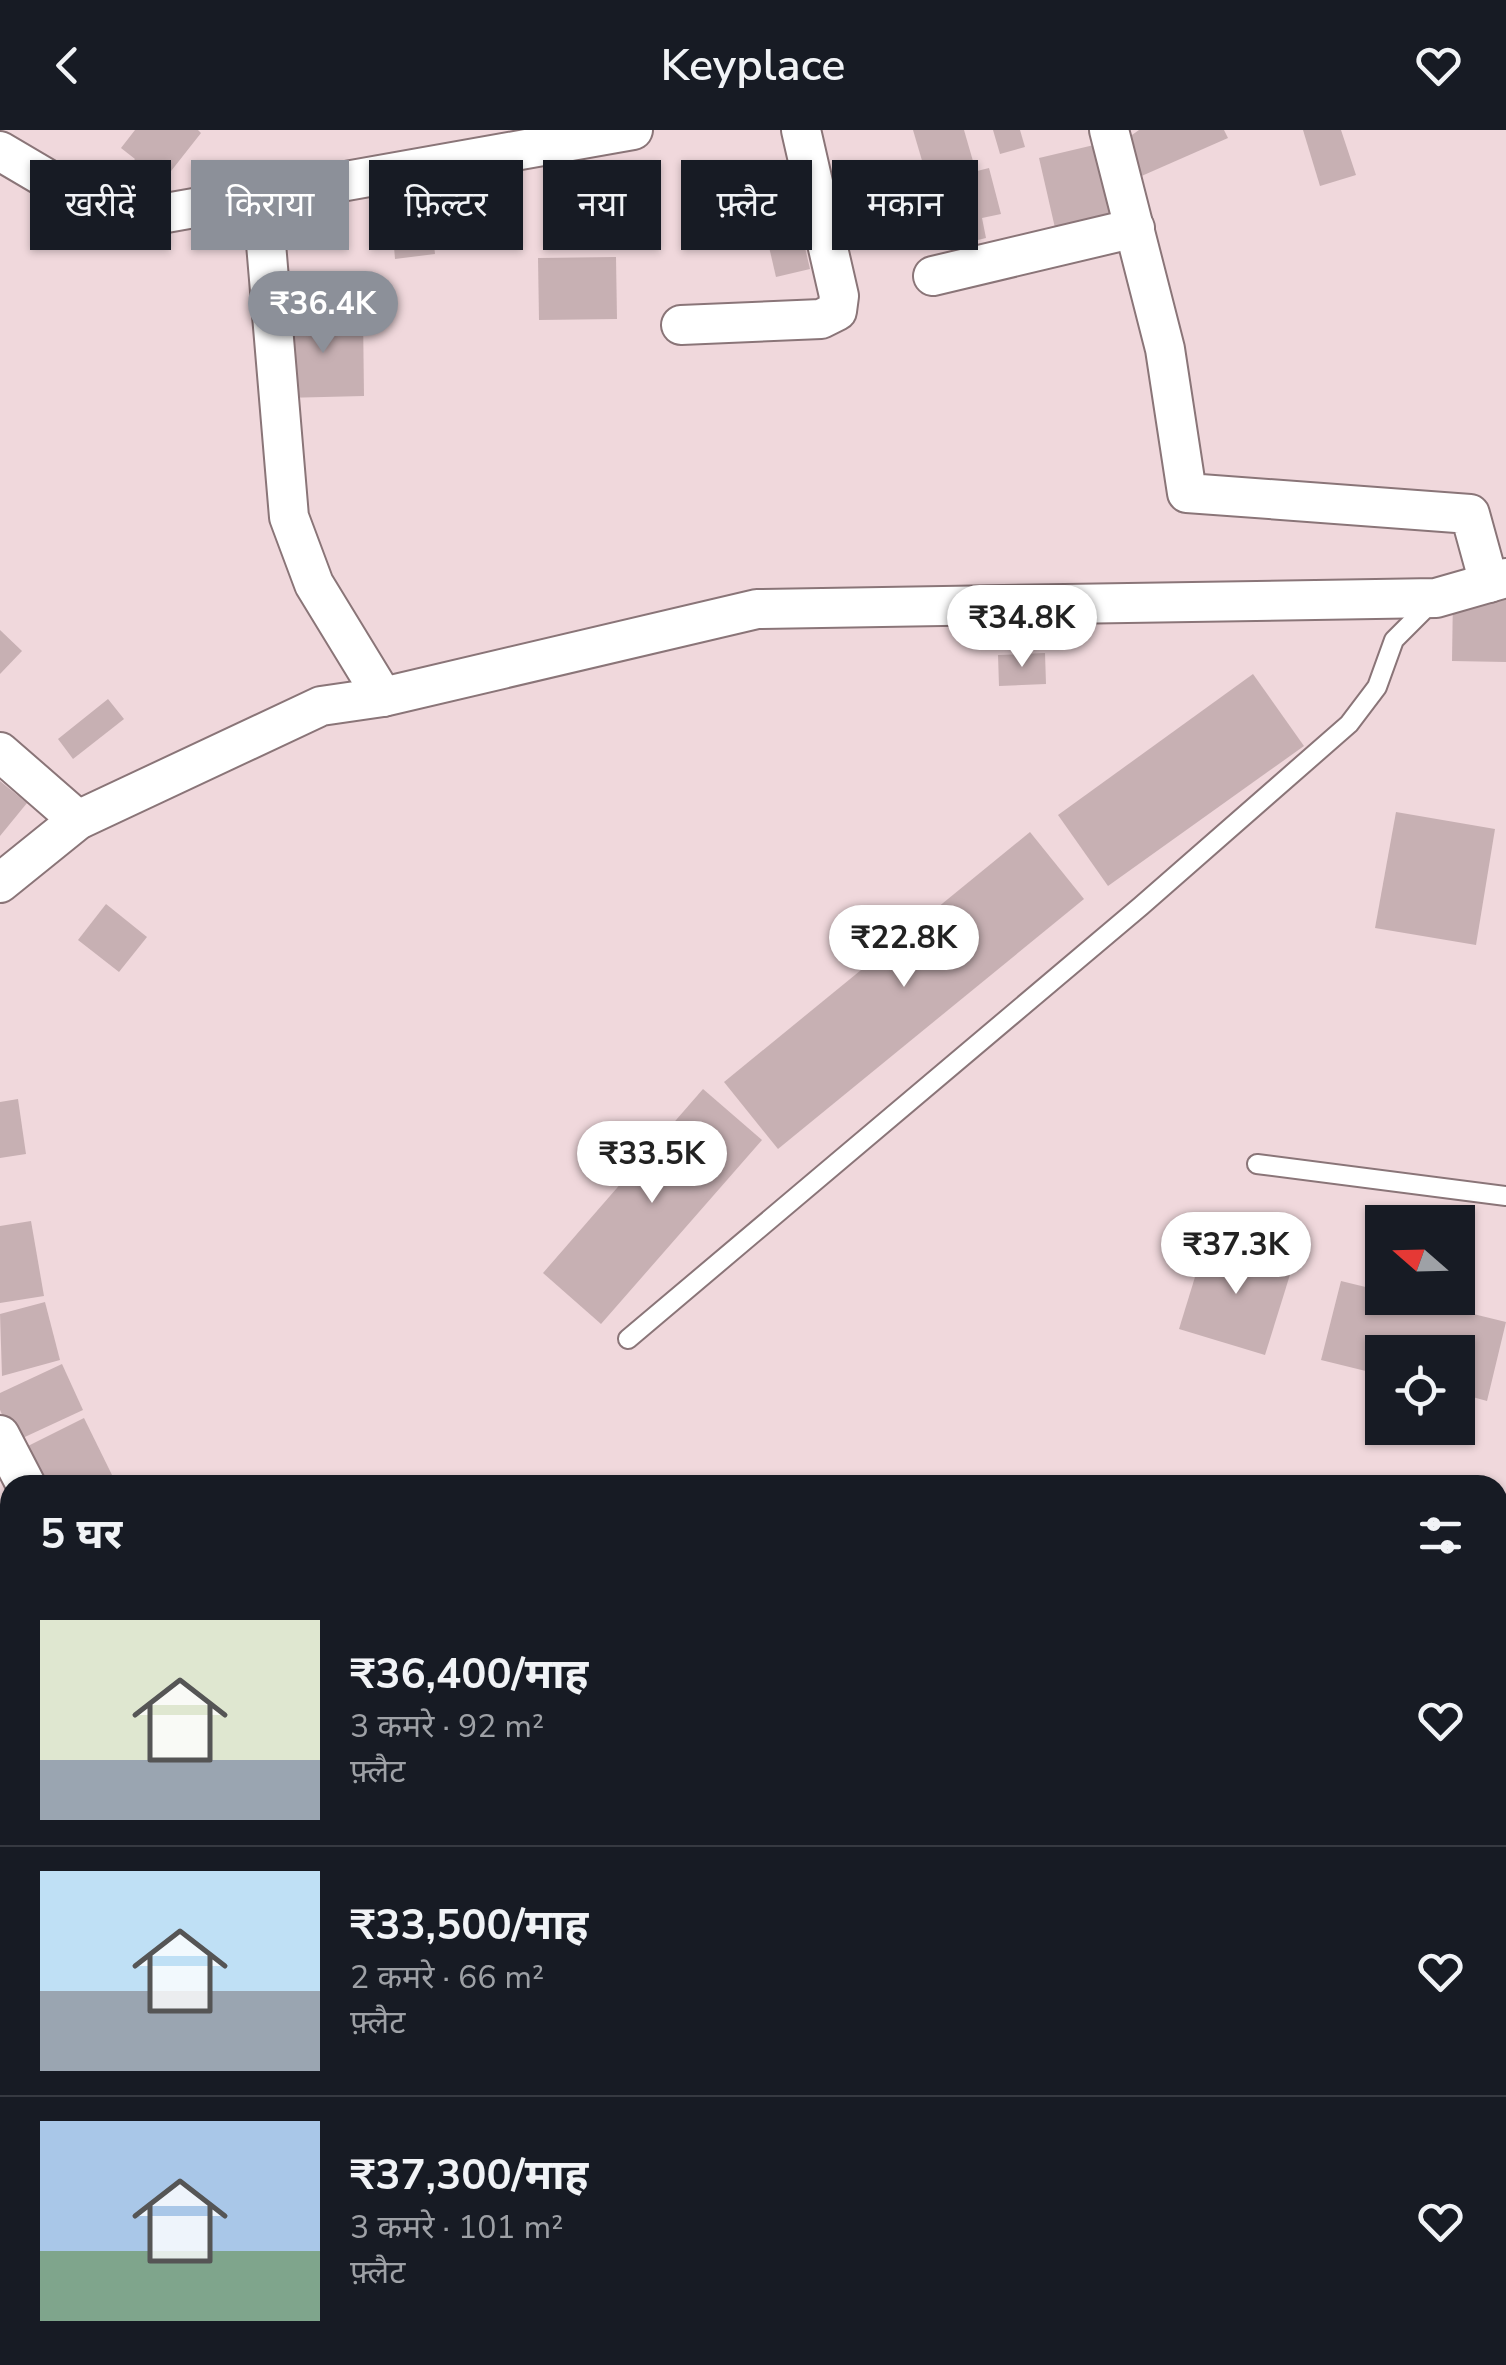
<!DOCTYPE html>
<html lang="hi">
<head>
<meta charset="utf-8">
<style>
  :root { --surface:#171b24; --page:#242831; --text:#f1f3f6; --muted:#9ea1a6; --line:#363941; --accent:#8c9099 }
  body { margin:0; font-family:"Nunito Sans","Noto Sans Devanagari",sans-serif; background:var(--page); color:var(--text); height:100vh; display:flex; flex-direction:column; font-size:38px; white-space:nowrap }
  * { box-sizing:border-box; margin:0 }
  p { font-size:32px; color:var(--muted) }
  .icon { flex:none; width:55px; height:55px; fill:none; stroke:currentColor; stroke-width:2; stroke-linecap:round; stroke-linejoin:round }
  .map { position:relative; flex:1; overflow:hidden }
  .sheet { position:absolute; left:0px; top:1345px; width:1508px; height:890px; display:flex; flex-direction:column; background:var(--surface); border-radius:30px 30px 0 0; box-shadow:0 2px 8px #0004 }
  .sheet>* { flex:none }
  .top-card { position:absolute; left:30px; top:30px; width:1000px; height:90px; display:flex; gap:20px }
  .needle { width:65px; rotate:290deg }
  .controls { position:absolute; left:1365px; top:1075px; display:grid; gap:20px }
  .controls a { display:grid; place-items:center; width:110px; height:110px; border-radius:0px; background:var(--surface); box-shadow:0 2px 8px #0004; font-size:50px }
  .price { position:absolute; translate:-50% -85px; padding:0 22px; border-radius:35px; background:#fff; color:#222; font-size:32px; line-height:65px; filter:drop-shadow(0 2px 5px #0008) }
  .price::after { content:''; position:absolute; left:50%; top:60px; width:30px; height:22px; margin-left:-15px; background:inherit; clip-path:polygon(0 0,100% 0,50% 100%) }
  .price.active { background:var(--accent); color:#fff }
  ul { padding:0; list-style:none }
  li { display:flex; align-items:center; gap:30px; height:250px; padding:0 40px }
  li+li { border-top:2px solid var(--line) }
  li span { display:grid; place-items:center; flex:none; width:280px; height:200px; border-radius:0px; color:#555 }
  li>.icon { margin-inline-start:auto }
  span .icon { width:120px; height:120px; fill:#fffc; stroke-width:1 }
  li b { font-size:42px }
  h2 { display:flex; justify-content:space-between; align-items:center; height:120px; padding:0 40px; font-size:42px }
  .tag { padding:0 35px; border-radius:0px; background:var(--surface); box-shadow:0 2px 8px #0004; font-size:35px; line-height:90px }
  .tag.active { background:var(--accent); color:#fff }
  header { display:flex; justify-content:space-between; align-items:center; height:130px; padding:0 40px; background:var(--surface); font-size:45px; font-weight:600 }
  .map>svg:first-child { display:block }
  .building { fill:#c7b0b3 }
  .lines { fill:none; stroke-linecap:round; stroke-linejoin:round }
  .service-casing { stroke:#8a7578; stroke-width:22 }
  .minor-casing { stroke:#8a7578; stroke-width:42 }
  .primary-casing { stroke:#fff; stroke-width:60 }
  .service { stroke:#fff; stroke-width:18 }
  .minor { stroke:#fff; stroke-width:38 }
  .primary { stroke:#fbc2cd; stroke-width:55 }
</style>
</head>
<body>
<header><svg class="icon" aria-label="back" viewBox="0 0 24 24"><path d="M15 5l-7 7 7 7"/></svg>Keyplace<svg class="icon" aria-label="heart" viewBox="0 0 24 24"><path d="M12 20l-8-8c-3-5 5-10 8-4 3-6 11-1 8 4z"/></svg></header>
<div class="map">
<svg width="1506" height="2235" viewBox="0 0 1506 2235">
  <rect width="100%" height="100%" fill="#f0d8dc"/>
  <g class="building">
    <path d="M 135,0 L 198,0 L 201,3 L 164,50 L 153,42 L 146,51 L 128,37 L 135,29 L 121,18 Z"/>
    <path d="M 913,0 L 964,0 L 975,38 L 928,51 Z"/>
    <path d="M 993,0 L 1020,0 L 1025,17 L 1000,24 Z"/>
    <path d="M 1139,0 L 1224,0 L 1228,8 L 1137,48 L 1122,12 Z"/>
    <path d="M 1303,0 L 1341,0 L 1356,45 L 1320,56 Z"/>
    <path d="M 1094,15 L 1114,97 L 1058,111 L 1039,28 Z"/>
    <path d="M 989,38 L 1001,84 L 982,88 L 986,108 L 966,113 L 949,48 Z"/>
    <path d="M 601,79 L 602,119 L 568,119 L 569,80 Z"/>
    <path d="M 797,83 L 810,139 L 776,147 L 763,91 Z"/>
    <path d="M 431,87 L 435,124 L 395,129 L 392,91 Z"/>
    <path d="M 616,127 L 617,189 L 539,190 L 538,128 Z"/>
    <path d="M 363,185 L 364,266 L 283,268 L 282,186 Z"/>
    <path d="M 1453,465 L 1506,465 L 1506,532 L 1452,531 Z"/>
    <path d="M 0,500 L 22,521 L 0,544 Z"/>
    <path d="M 1045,523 L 1046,554 L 999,556 L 998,525 Z"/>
    <path d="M 1253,544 L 1304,616 L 1108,756 L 1058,685 Z"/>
    <path d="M 108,569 L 124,589 L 73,629 L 58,609 Z"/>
    <path d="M 0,651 L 27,673 L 0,706 Z"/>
    <path d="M 1396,682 L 1495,699 L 1476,815 L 1375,798 Z"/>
    <path d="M 1030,702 L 1084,769 L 778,1019 L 724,952 Z"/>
    <path d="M 106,774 L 147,807 L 119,842 L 78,810 Z"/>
    <path d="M 703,959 L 762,1010 L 601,1194 L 543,1143 Z"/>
    <path d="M 18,969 L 26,1024 L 0,1028 L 0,972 Z"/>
    <path d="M 31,1091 L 44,1166 L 0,1173 L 0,1096 Z"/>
    <path d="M 1207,1108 L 1293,1135 L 1265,1225 L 1179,1199 Z"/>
    <path d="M 1341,1151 L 1382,1161 L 1382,1168 L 1408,1168 L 1506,1192 L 1487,1271 L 1458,1263 L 1458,1222 L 1382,1222 L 1382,1245 L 1321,1230 Z"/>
    <path d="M 45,1172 L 60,1230 L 2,1246 L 0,1184 Z"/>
    <path d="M 62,1234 L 83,1280 L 14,1312 L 0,1280 L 0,1263 Z"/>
    <path d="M 84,1288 L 113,1347 L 96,1355 L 36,1355 L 18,1321 Z"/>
    <path d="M 10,1448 L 10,1493 L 0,1475 L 0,1454 Z"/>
  </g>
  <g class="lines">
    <defs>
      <g id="service">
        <path d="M 1257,1034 L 1506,1066"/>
        <path d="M 628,1209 L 1141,776 L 1349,594 L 1377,557 L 1394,510 L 1432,472"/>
        <path d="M 1498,1868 L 1506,1870"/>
        <path d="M 1498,2106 L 1506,2107"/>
      </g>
      <g id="minor">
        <path d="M 1109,0 L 1165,219 L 1187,363 L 1470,384 L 1489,453"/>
        <path d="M 0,21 L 95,77 L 166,83 L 633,0"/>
        <path d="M 262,66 L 289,387 L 314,454 L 383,567"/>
        <path d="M 933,146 L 1135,98"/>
        <path d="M 681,195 L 821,189 L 837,181 L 839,166 L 801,0"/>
        <path d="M 0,622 L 78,690"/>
        <path d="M 0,753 L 78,690 L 321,576 L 383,567 L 757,479 L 1436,468 L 1506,448"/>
        <path d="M 0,1305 L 26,1355"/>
        <path d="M 0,2018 L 10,2028"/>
        <path d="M 0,2209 L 10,2204"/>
        <path d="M 203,2225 L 210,2235"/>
        <path d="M 754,2235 L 757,2225"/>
        <path d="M 955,2235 L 958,2225"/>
      </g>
      <path id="primary" d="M 1495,2235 L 1506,2192"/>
    </defs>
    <use href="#service" class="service-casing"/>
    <use href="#minor" class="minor-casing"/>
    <use href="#primary" class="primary-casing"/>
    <use href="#service" class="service"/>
    <use href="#minor" class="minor"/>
    <use href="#primary" class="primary"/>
  </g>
</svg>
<div class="controls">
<a><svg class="needle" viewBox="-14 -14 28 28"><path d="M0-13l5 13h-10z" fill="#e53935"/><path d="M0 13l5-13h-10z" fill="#9ea1a6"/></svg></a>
<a><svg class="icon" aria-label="locate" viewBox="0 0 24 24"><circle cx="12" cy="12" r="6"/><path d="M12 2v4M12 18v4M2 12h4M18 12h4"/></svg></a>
</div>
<b class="price active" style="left:323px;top:226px">₹36.4K</b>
<b class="price" style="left:1022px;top:540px">₹34.8K</b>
<b class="price" style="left:904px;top:860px">₹22.8K</b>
<b class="price" style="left:652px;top:1076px">₹33.5K</b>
<b class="price" style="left:1236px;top:1167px">₹37.3K</b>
<div class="top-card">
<a class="tag">खरीदें</a>
<a class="tag active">किराया</a>
<a class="tag">फ़िल्टर</a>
<a class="tag">नया</a>
<a class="tag">फ़्लैट</a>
<a class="tag">मकान</a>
</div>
<section class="sheet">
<h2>5 घर<svg class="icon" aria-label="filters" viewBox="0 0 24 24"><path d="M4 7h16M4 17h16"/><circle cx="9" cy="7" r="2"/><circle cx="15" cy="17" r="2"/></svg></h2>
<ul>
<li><span style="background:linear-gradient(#dfe7d0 70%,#9aa5b1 0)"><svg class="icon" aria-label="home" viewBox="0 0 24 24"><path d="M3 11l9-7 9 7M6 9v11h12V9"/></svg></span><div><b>₹36,400/माह</b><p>3 कमरे · 92 m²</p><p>फ़्लैट</p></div><svg class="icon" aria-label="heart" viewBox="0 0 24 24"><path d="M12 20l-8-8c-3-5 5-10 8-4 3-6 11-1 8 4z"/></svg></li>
<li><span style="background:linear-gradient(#bfe0f5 60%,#9aa5b1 0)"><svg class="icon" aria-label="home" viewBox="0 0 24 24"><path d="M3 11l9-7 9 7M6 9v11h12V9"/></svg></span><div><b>₹33,500/माह</b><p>2 कमरे · 66 m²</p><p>फ़्लैट</p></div><svg class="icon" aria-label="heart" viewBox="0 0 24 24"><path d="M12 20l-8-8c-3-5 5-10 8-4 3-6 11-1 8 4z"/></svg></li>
<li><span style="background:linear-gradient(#a9c7e8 65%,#7fa58c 0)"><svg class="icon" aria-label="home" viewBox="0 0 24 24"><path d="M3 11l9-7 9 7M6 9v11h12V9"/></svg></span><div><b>₹37,300/माह</b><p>3 कमरे · 101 m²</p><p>फ़्लैट</p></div><svg class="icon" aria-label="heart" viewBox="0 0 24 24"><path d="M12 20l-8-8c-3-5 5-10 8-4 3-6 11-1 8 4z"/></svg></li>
</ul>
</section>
</div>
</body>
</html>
